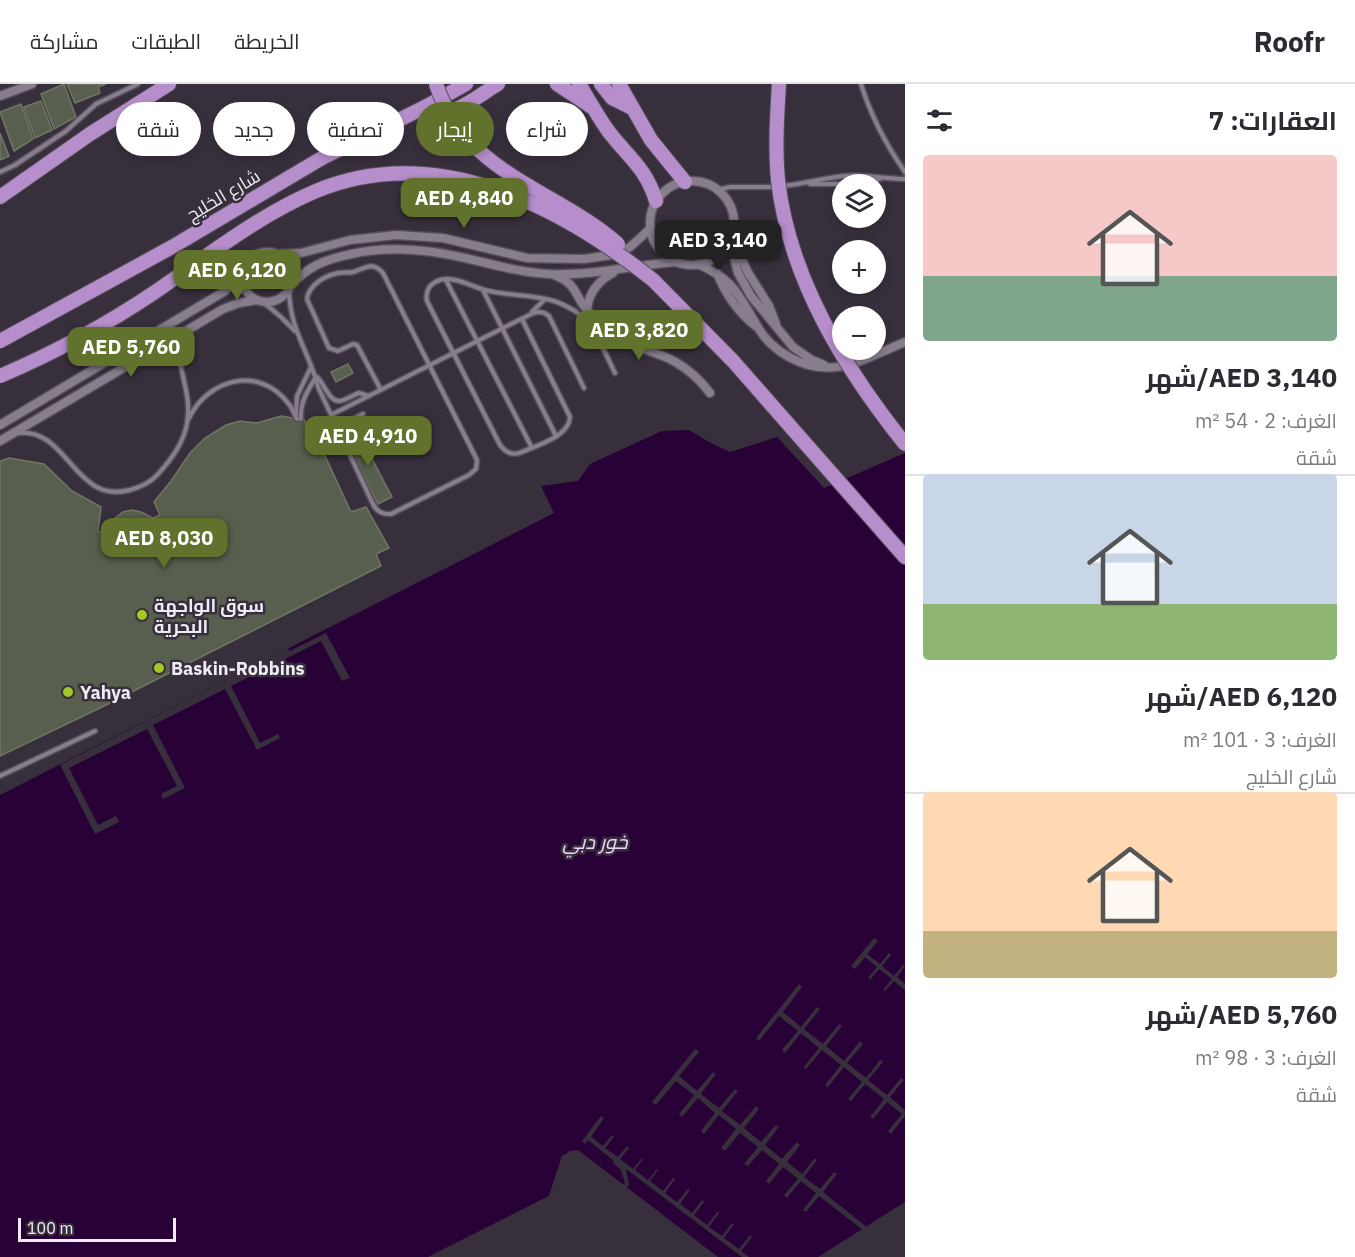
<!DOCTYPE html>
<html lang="ar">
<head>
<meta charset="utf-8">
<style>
  :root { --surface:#fff; --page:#f2f2f3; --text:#2b2b33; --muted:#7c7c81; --line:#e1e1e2; --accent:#61722d }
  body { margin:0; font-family:"IBM Plex Sans",Cairo,sans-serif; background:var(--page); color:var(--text); direction:rtl; height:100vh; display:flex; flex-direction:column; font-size:22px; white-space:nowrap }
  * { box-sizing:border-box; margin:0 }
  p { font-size:20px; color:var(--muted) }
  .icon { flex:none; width:33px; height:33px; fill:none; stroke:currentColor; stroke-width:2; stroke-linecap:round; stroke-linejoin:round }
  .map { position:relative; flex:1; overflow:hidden; direction:ltr }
  .details { display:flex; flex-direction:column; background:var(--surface); width:450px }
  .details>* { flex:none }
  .guide { position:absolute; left:18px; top:18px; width:570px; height:54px; direction:rtl; display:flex; gap:12px }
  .fabs { position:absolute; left:832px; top:90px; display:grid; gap:12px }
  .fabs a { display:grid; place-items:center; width:54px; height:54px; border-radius:50%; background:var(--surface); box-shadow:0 3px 9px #0003; font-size:30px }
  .scale { position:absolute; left:18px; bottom:15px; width:158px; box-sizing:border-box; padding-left:6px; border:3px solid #f0ebf4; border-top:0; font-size:16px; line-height:21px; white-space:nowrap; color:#f0ebf4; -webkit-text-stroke:4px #382f3c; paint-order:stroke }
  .price { position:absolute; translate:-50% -51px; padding:0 14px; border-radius:12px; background:var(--accent); color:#fff; font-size:20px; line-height:39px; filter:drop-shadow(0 2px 3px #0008) }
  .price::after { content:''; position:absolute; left:50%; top:36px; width:18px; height:14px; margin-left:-9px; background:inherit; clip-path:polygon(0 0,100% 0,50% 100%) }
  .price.active { background:#222; color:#fff }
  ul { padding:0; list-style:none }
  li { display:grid; align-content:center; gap:12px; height:318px; padding:0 18px }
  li+li { border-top:2px solid var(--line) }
  li span { display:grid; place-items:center; height:186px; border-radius:6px; color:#555 }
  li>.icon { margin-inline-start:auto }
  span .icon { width:108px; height:108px; fill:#fffc; stroke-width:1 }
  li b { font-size:26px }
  h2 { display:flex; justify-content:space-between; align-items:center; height:72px; padding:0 18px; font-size:26px }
  .pill { padding:0 21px; border-radius:27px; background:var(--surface); box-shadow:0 3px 9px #0003; font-size:21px; line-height:54px }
  .pill.active { background:var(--accent); color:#fff }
  header { display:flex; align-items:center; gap:36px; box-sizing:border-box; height:84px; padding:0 30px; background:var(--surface); border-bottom:2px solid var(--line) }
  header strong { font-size:28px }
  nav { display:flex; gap:33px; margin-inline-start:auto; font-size:21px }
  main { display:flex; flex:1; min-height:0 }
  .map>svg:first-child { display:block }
  .water { fill:#280137 }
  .pier { fill:#382f3c }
  .building { fill:#595f4e; stroke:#707664; stroke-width:1.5 }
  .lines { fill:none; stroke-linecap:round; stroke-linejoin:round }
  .lane-casing { stroke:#554e59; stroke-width:7 }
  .street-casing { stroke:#554e59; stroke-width:11 }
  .primary-casing { stroke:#554e59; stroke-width:16 }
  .lane { stroke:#877d8d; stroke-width:4 }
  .street { stroke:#877d8d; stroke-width:8 }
  .primary { stroke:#b68ecb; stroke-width:14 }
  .primary-bridge-casing { stroke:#554e59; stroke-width:16; stroke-linecap:butt }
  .primary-bridge { stroke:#b68ecb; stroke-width:14 }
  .poi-dot { fill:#a4c825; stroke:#382f3c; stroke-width:2 }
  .labels { text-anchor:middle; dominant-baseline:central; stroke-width:5; stroke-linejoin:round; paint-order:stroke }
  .street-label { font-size:18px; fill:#f0ebf4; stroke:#382f3c }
  .poi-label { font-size:18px; font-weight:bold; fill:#f0ebf4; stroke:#382f3c; text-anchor:start }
  .water-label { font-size:20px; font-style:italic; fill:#efd4fe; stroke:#382f3c }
</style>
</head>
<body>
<header>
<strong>Roofr</strong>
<nav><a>الخريطة</a><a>الطبقات</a><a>مشاركة</a></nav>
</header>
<main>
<section class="details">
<h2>العقارات: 7<svg class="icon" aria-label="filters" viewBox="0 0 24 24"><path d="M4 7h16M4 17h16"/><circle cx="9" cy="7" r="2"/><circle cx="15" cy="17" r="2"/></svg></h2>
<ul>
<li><span style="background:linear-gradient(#f6c9c9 65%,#7fa58c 0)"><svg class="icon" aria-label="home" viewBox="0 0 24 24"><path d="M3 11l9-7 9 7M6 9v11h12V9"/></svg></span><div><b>AED 3,140/شهر</b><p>الغرف: 2 · 54 m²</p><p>شقة</p></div></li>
<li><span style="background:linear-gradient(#c9d6e8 70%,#8fb573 0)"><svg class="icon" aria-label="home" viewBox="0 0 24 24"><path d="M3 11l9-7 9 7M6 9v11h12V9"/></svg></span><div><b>AED 6,120/شهر</b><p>الغرف: 3 · 101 m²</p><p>شارع الخليج</p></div></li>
<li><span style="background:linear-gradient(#ffd9b3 75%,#c2b280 0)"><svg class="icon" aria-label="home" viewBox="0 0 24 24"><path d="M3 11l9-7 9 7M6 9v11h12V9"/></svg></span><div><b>AED 5,760/شهر</b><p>الغرف: 3 · 98 m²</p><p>شقة</p></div></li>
</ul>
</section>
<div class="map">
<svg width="905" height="1173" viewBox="0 0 905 1173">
  <rect width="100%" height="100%" fill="#382f3c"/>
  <path class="water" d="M 689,346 L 711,359 L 730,368 L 777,353 L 824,404 L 905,369 L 905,1118 L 818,1173 L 718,1173 L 578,1066 L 562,1073 L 549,1112 L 428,1173 L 0,1173 L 0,711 L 554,429 L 541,402 L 578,397 L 590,380 L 662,347 Z"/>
  <g class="pier">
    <path d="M 326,549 L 350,594 L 342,597 L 321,557 L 231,602 L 260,659 L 278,650 L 280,654 L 257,666 L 225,605 L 153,641 L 185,704 L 163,715 L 161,710 L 177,702 L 147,645 L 69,684 L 98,741 L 116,732 L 119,738 L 95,750 L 60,681 L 283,567 L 288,565 L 290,567 Z"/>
    <path d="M 874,854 L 878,857 L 867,870 L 880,880 L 889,869 L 891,871 L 882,882 L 894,892 L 903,881 L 905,882 L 897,893 L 905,900 L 905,906 L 894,897 L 885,907 L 883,906 L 892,895 L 879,885 L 870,896 L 868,894 L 877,883 L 865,873 L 855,885 L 851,882 Z"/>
    <path d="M 799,900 L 802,903 L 783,928 L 801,943 L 817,923 L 820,925 L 804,945 L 823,960 L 839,940 L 842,942 L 826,962 L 844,977 L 860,957 L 863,960 L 847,979 L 866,994 L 880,976 L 883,978 L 868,996 L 887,1011 L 901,994 L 904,996 L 890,1013 L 905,1026 L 905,1032 L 891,1050 L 888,1047 L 902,1030 L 887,1018 L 873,1035 L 870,1033 L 884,1015 L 865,1000 L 851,1017 L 848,1015 L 862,998 L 844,983 L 828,1003 L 825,1001 L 841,981 L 822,966 L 806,985 L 804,983 L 819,964 L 801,949 L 785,969 L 782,966 L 798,947 L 779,932 L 759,957 L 756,954 Z"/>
    <path d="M 695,965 L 699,968 L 679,992 L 697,1007 L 713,988 L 716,990 L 701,1010 L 719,1024 L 735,1005 L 738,1007 L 722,1027 L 740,1041 L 756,1022 L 759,1025 L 744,1044 L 761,1058 L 776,1041 L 779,1043 L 765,1061 L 782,1075 L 797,1058 L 800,1061 L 787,1078 L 802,1090 L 815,1074 L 817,1076 L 804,1093 L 820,1105 L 834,1088 L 837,1090 L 823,1108 L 868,1144 L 864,1147 L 819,1112 L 806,1128 L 803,1126 L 816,1109 L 801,1097 L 787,1114 L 784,1111 L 798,1095 L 783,1083 L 769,1100 L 766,1097 L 779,1080 L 762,1066 L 748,1082 L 744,1080 L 758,1063 L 740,1049 L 725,1067 L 721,1064 L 736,1045 L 719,1031 L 704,1050 L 701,1047 L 715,1029 L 698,1014 L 682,1033 L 679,1030 L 694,1011 L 676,997 L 656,1021 L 652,1018 Z"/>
    <path d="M 601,1032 L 604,1034 L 591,1053 L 603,1062 L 612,1051 L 614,1053 L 605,1064 L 618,1073 L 627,1062 L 629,1064 L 620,1075 L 633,1085 L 642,1074 L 643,1075 L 635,1086 L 648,1096 L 657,1085 L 658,1086 L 650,1097 L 663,1107 L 673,1094 L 675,1095 L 665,1109 L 677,1118 L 688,1105 L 690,1106 L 680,1120 L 692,1129 L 702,1116 L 704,1118 L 694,1131 L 707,1141 L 718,1127 L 719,1129 L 709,1143 L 722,1152 L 732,1139 L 734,1140 L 724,1154 L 739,1165 L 750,1151 L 752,1153 L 741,1167 L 749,1173 L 742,1173 L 626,1085 L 629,1101 L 625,1106 L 621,1103 L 625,1099 L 621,1086 L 613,1079 L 614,1077 L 588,1056 L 585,1060 L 582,1057 Z"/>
    <path d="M 578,1066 L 577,1070 L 571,1070 L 564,1074 L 551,1114 L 434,1173 L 428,1173 L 549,1112 L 562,1072 L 570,1067 Z"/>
  </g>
  <g class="building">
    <path d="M 64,0 L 76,33 L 54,45 L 41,10 Z"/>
    <path d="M 67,0 L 106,0 L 98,3 L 100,9 L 75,19 Z"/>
    <path d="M 41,17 L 52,46 L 35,54 L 24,23 Z"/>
    <path d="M 21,20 L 33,55 L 14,67 L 0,28 Z"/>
    <path d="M 0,49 L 9,72 L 0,76 Z"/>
    <path d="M 348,280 L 353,289 L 336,298 L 331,288 Z"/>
    <path d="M 281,332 L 304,336 L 309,345 L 328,336 L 335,353 L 320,361 L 351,428 L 366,423 L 389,464 L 376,470 L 381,482 L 102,623 L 0,672 L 0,377 L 9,374 L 44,380 L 72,407 L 101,423 L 98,448 L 108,448 L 114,435 L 123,428 L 132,426 L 141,428 L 153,434 L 160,431 L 154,418 L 171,397 L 190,369 L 205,354 L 226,341 L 240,337 L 257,339 Z"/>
    <path d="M 357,346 L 392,413 L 378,420 L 343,353 Z"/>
  </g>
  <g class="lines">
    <defs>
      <g id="lane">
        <path d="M 861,0 C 871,32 886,61 905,88"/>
        <path d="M 0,88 L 15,81 L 66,47 L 96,20 L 138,0"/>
        <path d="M 810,100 L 844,100 L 880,95"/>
        <path d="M 783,102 C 804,100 823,94 844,92 C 864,90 884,95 905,95"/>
        <path d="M 717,106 L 730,103 L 776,103"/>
        <path d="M 446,196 L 532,364"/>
        <path d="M 289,206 C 290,247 309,267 318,303 L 373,420 C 377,428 382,430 391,430 L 469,391 L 476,385 L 477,376 L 383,189 C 371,176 365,185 353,188 C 348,189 343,188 338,189 C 324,192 309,201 307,215 L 329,264 L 338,267 L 353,260 L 357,261 L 381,306"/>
        <path d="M 483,206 L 556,352"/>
        <path d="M 263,218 L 281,233 L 295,247"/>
        <path d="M 532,228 L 545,215"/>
        <path d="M 317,293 C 324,299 329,318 340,317 C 346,316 353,311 359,309 L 369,312"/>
        <path d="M 584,304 L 549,232 C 539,224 531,230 522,235 L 570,333 C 569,353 537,361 522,368 C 513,372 506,369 500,361 L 427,217 C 425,207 430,199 440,196 C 454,192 471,202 485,206 C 507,212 531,210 554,217 C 561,219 568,223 575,227 C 595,242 604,267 615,289"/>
        <path d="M 296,331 L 297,312 L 311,283"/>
        <path d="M 331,331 L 523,234"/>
        <path d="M 189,334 C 208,295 259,281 288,319 C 292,323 294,330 297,335"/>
        <path d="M 301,335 C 300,318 307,308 316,293"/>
        <path d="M 337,343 L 363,330"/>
        <path d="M 18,349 C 68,343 74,421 130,406 C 141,403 151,398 158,390 C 171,376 184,358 187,339 C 193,309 175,282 179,252"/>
        <path d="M 0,692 L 95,647"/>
      </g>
      <g id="street">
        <path d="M 0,12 L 32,0"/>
        <circle cx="692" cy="139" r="42"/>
        <path d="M 733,152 L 747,187 L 769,222 L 776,240"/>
        <path d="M 730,157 L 738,189 L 751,212 L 793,263 L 812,276 L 824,281"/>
        <circle cx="267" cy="193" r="25"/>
        <path d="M 278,170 L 301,169 L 350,156 L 396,151 L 443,154 L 527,174 L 584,175 L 618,170 L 630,163 L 650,145"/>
        <path d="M 698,180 C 736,197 738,211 759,245 C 766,257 777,266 789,273 C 832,297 864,275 905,258"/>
        <path d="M 717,189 C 726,211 738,229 757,243"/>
        <path d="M 554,191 C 578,200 574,212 588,227 C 595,235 605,242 613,248 C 628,260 645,265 663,272 C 683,280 697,292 710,309"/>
        <path d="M 292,201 C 307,183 324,176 347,171 C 375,164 404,164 433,168 C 472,173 509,188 549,190 C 592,192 634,181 676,178"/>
        <path d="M 587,225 C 589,208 598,197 613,189"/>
        <path d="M 0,341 L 225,207 L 243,185"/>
        <path d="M 0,357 L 223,225 L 239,219 L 257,216"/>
      </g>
      <g id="primary">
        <path d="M 557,0 L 590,22"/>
        <path d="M 579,0 C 589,16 598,33 609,48 C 629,74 646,84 656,117"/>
        <path d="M 601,0 L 612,14 L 632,24"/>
        <path d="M 619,0 L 651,56 L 685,98"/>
        <path d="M 425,23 C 448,40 477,12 498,0"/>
        <path d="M 0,113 L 90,50 L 169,0"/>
        <path d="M 653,196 L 733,277 L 905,473"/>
        <path d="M 0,257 L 172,163 L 322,74 L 425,23 L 466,0"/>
      </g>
    </defs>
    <use href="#lane" class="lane-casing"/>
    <use href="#street" class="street-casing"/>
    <use href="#primary" class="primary-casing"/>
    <use href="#lane" class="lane"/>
    <use href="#street" class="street"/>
    <use href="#primary" class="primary"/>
    <defs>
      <g id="primary-bridge">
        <path d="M 436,0 C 466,91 554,104 618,160"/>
        <path d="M 779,0 C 777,32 775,64 778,96 C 789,194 844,284 905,360"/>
        <path d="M 0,292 C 54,269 106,241 155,208 C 206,173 259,131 316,107 C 436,57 560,122 653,196"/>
      </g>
    </defs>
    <use href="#primary-bridge" class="primary-bridge-casing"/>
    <use href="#primary-bridge" class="primary-bridge"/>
  </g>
  <g class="poi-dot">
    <circle cx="142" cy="531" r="6"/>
    <circle cx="159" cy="584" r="6"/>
    <circle cx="68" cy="608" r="6"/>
  </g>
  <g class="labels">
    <g class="street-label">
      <text transform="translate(223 111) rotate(-31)">شارع الخليج</text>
    </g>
    <g class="poi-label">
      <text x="154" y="521">سوق الواجهة<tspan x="154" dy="21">البحرية</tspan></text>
      <text x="171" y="584">Baskin-Robbins</text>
      <text x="80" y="608">Yahya</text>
    </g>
    <g class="water-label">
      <text x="595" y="757">خور دبي</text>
    </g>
  </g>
</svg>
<div class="fabs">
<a><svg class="icon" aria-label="layers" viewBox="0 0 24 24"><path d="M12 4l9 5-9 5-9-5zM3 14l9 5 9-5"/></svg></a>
<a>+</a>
<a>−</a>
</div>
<div class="scale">100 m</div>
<b class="price" style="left:464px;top:145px">AED 4,840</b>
<b class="price active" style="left:718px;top:187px">AED 3,140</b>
<b class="price" style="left:237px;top:217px">AED 6,120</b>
<b class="price" style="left:639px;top:277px">AED 3,820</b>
<b class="price" style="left:131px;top:294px">AED 5,760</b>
<b class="price" style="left:368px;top:383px">AED 4,910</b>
<b class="price" style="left:164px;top:485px">AED 8,030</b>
<div class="guide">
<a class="pill">شراء</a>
<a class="pill active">إيجار</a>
<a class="pill">تصفية</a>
<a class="pill">جديد</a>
<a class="pill">شقة</a>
</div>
</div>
</main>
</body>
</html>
